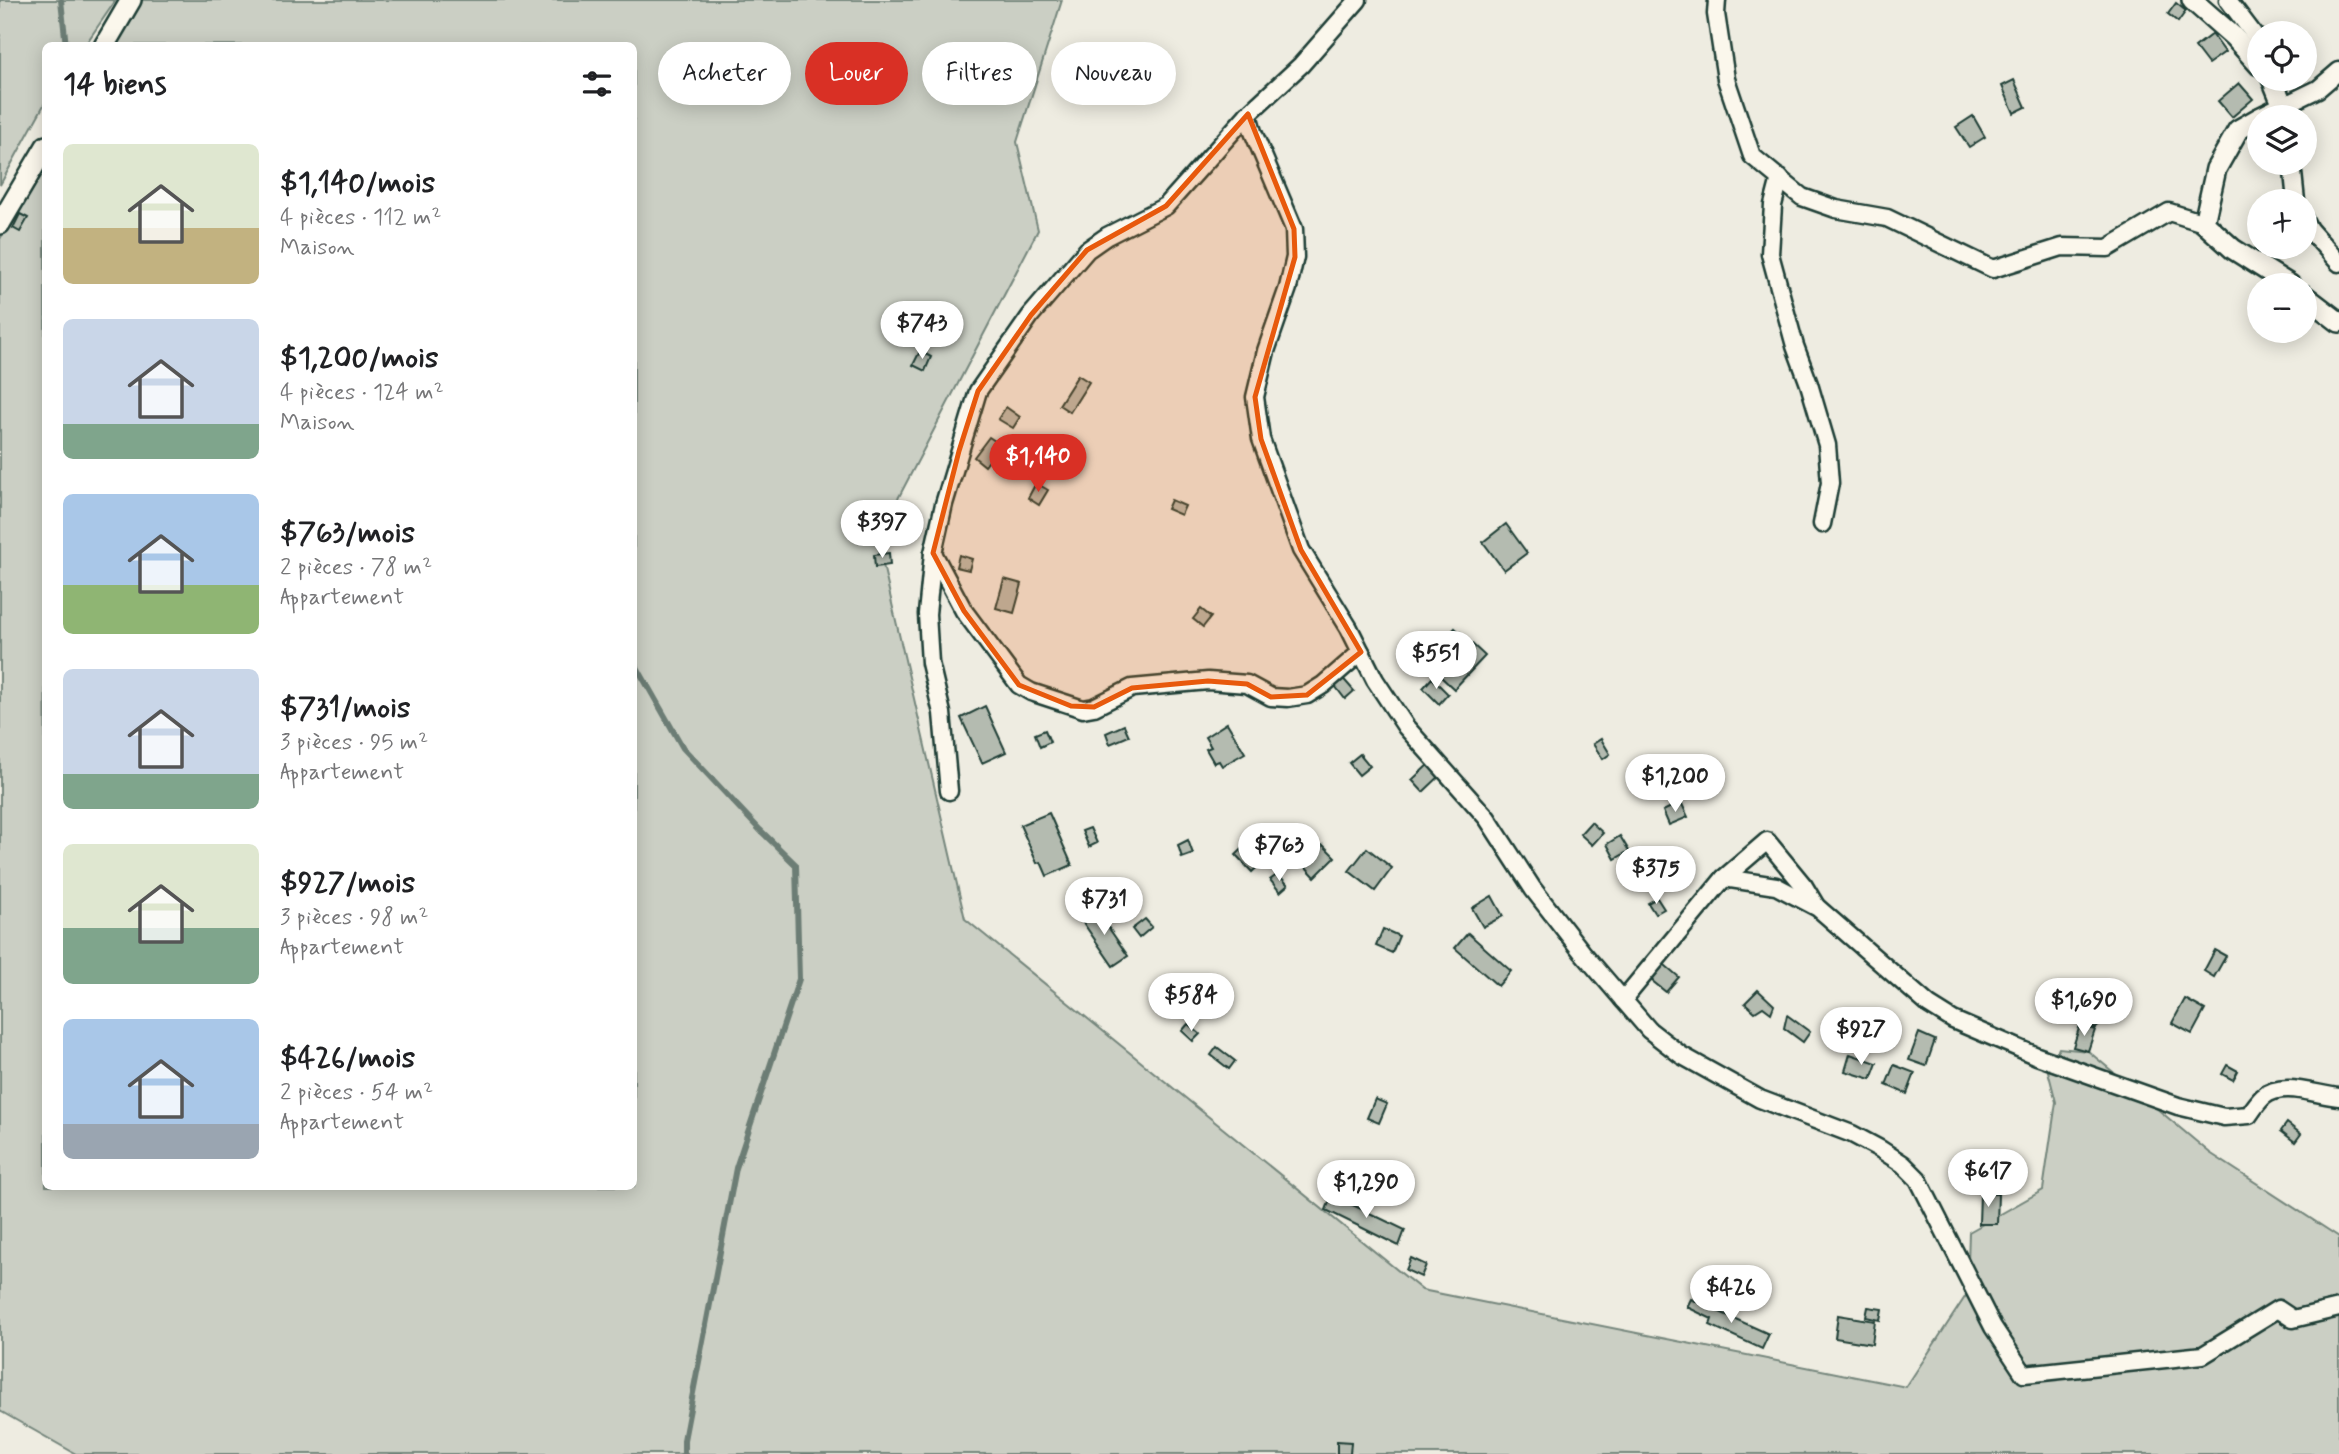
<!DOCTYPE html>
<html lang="fr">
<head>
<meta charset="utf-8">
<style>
  :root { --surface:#fff; --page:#f2f2f2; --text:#202124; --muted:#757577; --accent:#d93025 }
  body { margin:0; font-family:Mynerve,sans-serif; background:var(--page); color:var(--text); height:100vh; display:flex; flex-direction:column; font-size:26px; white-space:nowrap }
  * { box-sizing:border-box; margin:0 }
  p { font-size:23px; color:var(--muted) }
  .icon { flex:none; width:38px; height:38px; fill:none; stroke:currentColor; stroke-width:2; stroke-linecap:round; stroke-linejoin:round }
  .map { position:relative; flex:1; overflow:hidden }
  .panel { position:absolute; left:42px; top:42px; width:595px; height:1148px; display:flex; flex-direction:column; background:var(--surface); border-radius:10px; box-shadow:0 4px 18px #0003 }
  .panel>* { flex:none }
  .hud { position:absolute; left:658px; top:42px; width:665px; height:63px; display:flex; gap:14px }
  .tools { position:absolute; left:2247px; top:21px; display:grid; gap:14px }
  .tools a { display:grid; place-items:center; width:70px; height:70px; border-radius:50%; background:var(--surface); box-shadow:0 4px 18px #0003; font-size:35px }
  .price { position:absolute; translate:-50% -60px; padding:0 16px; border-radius:24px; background:#fff; color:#222; font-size:23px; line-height:46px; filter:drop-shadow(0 2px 4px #0008) }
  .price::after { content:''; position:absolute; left:50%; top:42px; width:21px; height:16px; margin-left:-10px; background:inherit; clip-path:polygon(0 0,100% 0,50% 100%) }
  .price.active { background:var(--accent); color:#fff }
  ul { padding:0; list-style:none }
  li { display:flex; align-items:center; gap:21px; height:175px; padding:0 21px }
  li span { display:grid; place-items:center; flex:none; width:196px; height:140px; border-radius:10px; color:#555 }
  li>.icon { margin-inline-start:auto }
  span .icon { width:84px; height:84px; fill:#fffc; stroke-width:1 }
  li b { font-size:30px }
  h2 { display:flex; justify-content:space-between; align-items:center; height:84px; padding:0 21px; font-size:30px }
  .pill { padding:0 24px; border-radius:32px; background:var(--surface); box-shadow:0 4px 18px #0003; font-size:24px; line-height:63px }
  .pill.active { background:var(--accent); color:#fff }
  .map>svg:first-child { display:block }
  .green { fill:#cbcfc4; stroke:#75867c; stroke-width:2 }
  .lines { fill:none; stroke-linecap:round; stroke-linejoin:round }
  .stream { stroke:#6c7d74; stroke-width:6 }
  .building { fill:#b4bbb0; stroke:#1f3d34; stroke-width:2 }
  .minor-casing { stroke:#1f3d34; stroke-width:21 }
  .tertiary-casing { stroke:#1f3d34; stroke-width:24 }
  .minor { stroke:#fbf7ec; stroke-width:16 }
  .tertiary { stroke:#fbf7ec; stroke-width:19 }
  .marked { fill:#e8590c; fill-opacity:0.2; stroke:#e8590c; stroke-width:5; stroke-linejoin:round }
</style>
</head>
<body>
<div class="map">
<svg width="2339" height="1454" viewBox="0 0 2339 1454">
  <rect width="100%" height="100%" fill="#eeece1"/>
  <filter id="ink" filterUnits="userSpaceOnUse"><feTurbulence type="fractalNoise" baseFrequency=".0143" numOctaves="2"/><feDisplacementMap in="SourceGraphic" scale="14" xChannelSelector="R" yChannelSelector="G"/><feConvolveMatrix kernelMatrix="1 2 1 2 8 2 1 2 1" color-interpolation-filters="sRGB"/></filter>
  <g filter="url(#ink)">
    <g class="green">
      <path d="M 0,0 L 116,0 L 85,45 L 46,46 L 45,103 L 0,185 Z"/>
      <path d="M 138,0 L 1062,0 L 1017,142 L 1038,230 L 877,539 L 965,919 L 1422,1290 L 1906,1387 L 1967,1294 L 1969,1232 L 2043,1190 L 2056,1102 L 2048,1071 L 2059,1048 L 2088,1051 L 2210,1153 L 2339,1237 L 2339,1454 L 76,1454 L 0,1411 L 0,239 L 45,160 L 46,1186 L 634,1186 L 634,46 L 112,45 Z"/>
    </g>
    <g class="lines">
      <g class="stream">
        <path d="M 61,0 L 66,46"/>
        <path d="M 634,662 L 683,748 L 760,830 L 796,865 L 799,979 L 736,1168 L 684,1440 L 684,1454"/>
      </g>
    </g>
    <g class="building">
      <path d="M 2176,3 L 2186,11 L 2178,22 L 2168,14 Z"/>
      <path d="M 2212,34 L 2225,52 L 2208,64 L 2195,47 Z"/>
      <path d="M 2014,80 L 2026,107 L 2014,113 L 2002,86 Z"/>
      <path d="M 2239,83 L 2253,99 L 2232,117 L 2218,101 Z"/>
      <path d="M 1973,116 L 1985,137 L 1969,147 L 1956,127 Z"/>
      <path d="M 20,214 L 28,218 L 20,232 L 13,228 Z"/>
      <path d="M 920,351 L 931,357 L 925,371 L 913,365 Z"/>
      <path d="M 1078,375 L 1089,382 L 1070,412 L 1059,405 Z"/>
      <path d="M 1006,407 L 1020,417 L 1013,428 L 998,419 Z"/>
      <path d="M 989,437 L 1001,445 L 985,466 L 974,457 Z"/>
      <path d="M 1036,483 L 1048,490 L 1039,505 L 1028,498 Z"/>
      <path d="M 1171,500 L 1185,506 L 1181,515 L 1167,509 Z"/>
      <path d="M 1506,524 L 1527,553 L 1504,570 L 1483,542 Z"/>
      <path d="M 889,553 L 890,565 L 875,567 L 874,555 Z"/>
      <path d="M 959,555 L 972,559 L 969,570 L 956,567 Z"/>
      <path d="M 1004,579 L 1022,584 L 1014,613 L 996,608 Z"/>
      <path d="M 1201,609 L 1211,617 L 1203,627 L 1193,619 Z"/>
      <path d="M 1455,628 L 1485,656 L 1454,689 L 1428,665 L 1443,649 L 1441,643 Z"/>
      <path d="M 1421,651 L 1427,663 L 1418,667 L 1412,656 Z"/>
      <path d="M 1340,675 L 1354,691 L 1345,699 L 1332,682 Z"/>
      <path d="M 1432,678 L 1448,694 L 1439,704 L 1423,688 Z"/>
      <path d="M 985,706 L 1006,752 L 982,763 L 961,718 Z"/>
      <path d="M 1227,723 L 1245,753 L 1222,766 L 1219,761 L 1214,763 L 1206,749 L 1211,747 L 1205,737 Z"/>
      <path d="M 1124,725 L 1129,736 L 1110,744 L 1106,733 Z"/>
      <path d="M 1045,730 L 1050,742 L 1040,747 L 1035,734 Z"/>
      <path d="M 1601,739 L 1610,754 L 1603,759 L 1593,744 Z"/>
      <path d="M 1360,754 L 1370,766 L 1359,775 L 1349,763 Z"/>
      <path d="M 1431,762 L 1442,774 L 1423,792 L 1412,780 Z"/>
      <path d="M 1681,802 L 1688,817 L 1669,825 L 1663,811 Z"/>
      <path d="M 1049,813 L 1072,865 L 1047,876 L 1041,862 L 1037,863 L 1020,825 Z"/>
      <path d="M 1591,822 L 1603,833 L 1592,845 L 1580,834 Z"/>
      <path d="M 1090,828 L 1097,843 L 1089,847 L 1082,831 Z"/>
      <path d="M 1620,836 L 1629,851 L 1615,859 L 1607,844 Z"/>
      <path d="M 1255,837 L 1271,854 L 1252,872 L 1236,855 Z"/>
      <path d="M 1188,840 L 1193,854 L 1182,858 L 1178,845 Z"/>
      <path d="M 1323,845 L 1335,857 L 1315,877 L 1303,864 Z"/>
      <path d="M 1367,848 L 1392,868 L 1375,891 L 1349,871 Z"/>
      <path d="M 1278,874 L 1288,885 L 1280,892 L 1270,880 Z"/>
      <path d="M 1492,896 L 1503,916 L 1483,927 L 1472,908 Z"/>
      <path d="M 1657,898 L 1664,909 L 1655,914 L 1648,903 Z"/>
      <path d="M 1095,908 L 1128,956 L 1113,966 L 1080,918 Z"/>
      <path d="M 1145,919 L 1152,927 L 1139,938 L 1132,929 Z"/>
      <path d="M 1383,929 L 1399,936 L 1392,953 L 1376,946 Z"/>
      <path d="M 1468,933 L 1511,971 L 1498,986 L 1455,948 Z"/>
      <path d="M 2215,950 L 2226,956 L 2214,977 L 2204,971 Z"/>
      <path d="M 1659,960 L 1679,977 L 1666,992 L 1646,976 Z"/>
      <path d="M 1758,990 L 1774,1005 L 1771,1013 L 1763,1007 L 1755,1012 L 1745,1003 Z"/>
      <path d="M 2185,999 L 2205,1010 L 2192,1034 L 2172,1023 Z"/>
      <path d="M 2095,1011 L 2104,1021 L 2095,1029 L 2086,1019 Z"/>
      <path d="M 1787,1015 L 1810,1032 L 1803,1042 L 1784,1028 Z"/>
      <path d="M 1188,1024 L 1200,1034 L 1193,1041 L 1182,1031 Z"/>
      <path d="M 2080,1025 L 2095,1030 L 2088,1051 L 2073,1047 Z"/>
      <path d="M 1919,1033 L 1935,1040 L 1926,1066 L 1909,1060 Z"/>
      <path d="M 1217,1047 L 1235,1061 L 1229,1069 L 1211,1055 Z"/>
      <path d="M 1850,1054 L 1877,1063 L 1871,1079 L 1845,1071 Z"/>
      <path d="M 1894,1065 L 1915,1073 L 1907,1094 L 1886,1085 Z"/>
      <path d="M 2227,1065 L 2238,1071 L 2233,1080 L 2222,1074 Z"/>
      <path d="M 1375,1099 L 1387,1104 L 1379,1123 L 1367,1118 Z"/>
      <path d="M 2287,1123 L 2301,1134 L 2295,1142 L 2281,1131 Z"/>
      <path d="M 1980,1194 L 1998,1194 L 1997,1224 L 1979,1224 Z"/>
      <path d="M 1332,1195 L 1405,1230 L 1399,1246 L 1326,1210 Z"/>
      <path d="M 1411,1258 L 1426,1265 L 1421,1277 L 1406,1270 Z"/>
      <path d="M 1691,1299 L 1769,1334 L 1762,1349 L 1710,1325 L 1712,1319 L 1687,1307 Z"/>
      <path d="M 1868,1307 L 1882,1309 L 1880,1320 L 1866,1317 Z"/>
      <path d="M 1838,1315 L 1875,1321 L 1872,1344 L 1835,1338 Z"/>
      <path d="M 1337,1441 L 1351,1442 L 1350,1454 L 1337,1454 Z"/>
    </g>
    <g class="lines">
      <defs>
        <g id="minor">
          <path d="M 1717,0 L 1716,14 L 1726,79 L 1752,156 L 1802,197 L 1836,209 L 1887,218 L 1993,269 L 2062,247 L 2108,248 L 2169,212 L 2204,223"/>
          <path d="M 2228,0 L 2259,41"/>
          <path d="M 1248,114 L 1253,132 L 1294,229 L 1295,257 L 1288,288 L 1266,351 L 1255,397 L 1261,439 L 1301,550 L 1349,628 L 1375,680 L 1406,727 L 1487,818 L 1533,889 L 1582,952 L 1649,1030 L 1681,1055 L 1760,1099 L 1852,1134 L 1880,1149 L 1903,1164 L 1918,1179 L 1993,1327 L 2024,1374 L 2203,1355 L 2278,1309 L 2293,1319 L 2339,1308"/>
          <path d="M 2285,117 L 2283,106 L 2318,89 L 2339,71"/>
          <path d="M 2292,163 L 2296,201"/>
          <path d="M 1780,178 L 1773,205 L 1770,254 L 1795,346 L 1809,384 L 1827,445 L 1830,483 L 1822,524"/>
          <path d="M 2305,221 L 2309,229 L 2339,263"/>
          <path d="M 933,553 L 964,611 L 1019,685 L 1031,692 L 1083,709 L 1094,707 L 1132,688 L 1208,681 L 1247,684 L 1271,697 L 1288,698 L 1307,695 L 1323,685 L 1361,652"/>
          <path d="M 949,791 L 942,713 L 930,663 L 927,614 L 933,553 L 944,504 L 978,391 L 1031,315 L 1087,250 L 1107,236 L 1166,206 L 1248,114 L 1301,65 L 1358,0"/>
          <path d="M 1724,878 L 1776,886 L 1818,908 L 1929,1005 L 1953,1020 L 2037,1056 L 2178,1106 L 2224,1117 L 2249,1115 C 2253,1109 2258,1102 2263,1097 C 2282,1080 2316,1095 2339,1097"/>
          <path d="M 1623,1000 L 1724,878 L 1767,841 L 1804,886 L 1816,906"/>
        </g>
        <g id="tertiary">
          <path d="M 2192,0 L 2233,36 L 2259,65"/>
          <path d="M 104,46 L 131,0"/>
          <path d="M 2261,117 L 2283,106 L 2272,79"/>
          <path d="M 2259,118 L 2238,130 L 2216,169 L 2204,223 L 2233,249 L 2290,285"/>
          <path d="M 0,224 L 46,146"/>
          <path d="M 2305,296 L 2339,322"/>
        </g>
      </defs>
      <use href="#minor" class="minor-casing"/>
      <use href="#tertiary" class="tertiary-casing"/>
      <use href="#minor" class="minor"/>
      <use href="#tertiary" class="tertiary"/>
    </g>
  </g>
  <path class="marked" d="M 1248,114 L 1294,229 L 1295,257 L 1255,397 L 1261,439 L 1301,550 L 1361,652 L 1307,695 L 1271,697 L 1247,684 L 1208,681 L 1132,688 L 1094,707 L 1071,706 L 1019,685 L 964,611 L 933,553 L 959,451 L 978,391 L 1031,315 L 1087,250 L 1166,206 Z"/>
</svg>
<div class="tools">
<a><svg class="icon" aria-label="locate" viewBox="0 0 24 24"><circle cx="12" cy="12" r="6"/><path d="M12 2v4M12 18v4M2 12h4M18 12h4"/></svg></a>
<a><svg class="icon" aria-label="layers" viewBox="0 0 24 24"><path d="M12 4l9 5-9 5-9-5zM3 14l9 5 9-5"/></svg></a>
<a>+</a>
<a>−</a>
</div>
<b class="price" style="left:922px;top:361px">$743</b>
<b class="price active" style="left:1038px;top:494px">$1,140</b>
<b class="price" style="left:882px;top:560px">$397</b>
<b class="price" style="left:1436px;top:691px">$551</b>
<b class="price" style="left:1675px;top:814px">$1,200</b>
<b class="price" style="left:1279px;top:883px">$763</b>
<b class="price" style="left:1656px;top:906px">$375</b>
<b class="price" style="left:1104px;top:937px">$731</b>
<b class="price" style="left:1191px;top:1033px">$584</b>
<b class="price" style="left:2084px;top:1038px">$1,690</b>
<b class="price" style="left:1861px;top:1067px">$927</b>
<b class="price" style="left:1988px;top:1209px">$617</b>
<b class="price" style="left:1366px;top:1220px">$1,290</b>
<b class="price" style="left:1731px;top:1325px">$426</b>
<div class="hud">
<a class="pill">Acheter</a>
<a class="pill active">Louer</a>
<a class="pill">Filtres</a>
<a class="pill">Nouveau</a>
</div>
<section class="panel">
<h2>14 biens<svg class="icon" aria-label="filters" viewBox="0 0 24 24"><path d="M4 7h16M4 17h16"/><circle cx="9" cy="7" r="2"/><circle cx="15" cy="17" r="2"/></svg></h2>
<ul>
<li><span style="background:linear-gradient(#dfe7d0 60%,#c2b280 0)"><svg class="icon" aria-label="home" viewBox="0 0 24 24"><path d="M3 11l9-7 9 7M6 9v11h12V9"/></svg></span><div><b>$1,140/mois</b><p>4 pièces · 112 m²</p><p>Maison</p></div></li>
<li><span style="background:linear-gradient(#c9d6e8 75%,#7fa58c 0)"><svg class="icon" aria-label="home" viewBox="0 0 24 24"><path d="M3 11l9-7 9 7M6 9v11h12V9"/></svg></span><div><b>$1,200/mois</b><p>4 pièces · 124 m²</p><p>Maison</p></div></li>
<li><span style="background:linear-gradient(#a9c7e8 65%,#8fb573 0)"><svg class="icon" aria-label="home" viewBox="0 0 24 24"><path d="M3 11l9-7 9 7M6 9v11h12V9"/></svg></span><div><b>$763/mois</b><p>2 pièces · 78 m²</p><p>Appartement</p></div></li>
<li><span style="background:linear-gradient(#c9d6e8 75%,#7fa58c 0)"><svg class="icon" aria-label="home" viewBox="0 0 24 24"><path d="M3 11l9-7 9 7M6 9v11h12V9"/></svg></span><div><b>$731/mois</b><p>3 pièces · 95 m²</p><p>Appartement</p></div></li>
<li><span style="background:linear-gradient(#dfe7d0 60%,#7fa58c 0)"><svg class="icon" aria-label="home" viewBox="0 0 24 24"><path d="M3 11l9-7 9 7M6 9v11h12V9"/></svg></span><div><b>$927/mois</b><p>3 pièces · 98 m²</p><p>Appartement</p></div></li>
<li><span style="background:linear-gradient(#a9c7e8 75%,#9aa5b1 0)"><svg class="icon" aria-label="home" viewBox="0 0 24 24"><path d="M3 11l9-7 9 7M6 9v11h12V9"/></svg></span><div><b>$426/mois</b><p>2 pièces · 54 m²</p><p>Appartement</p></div></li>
</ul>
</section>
</div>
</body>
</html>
